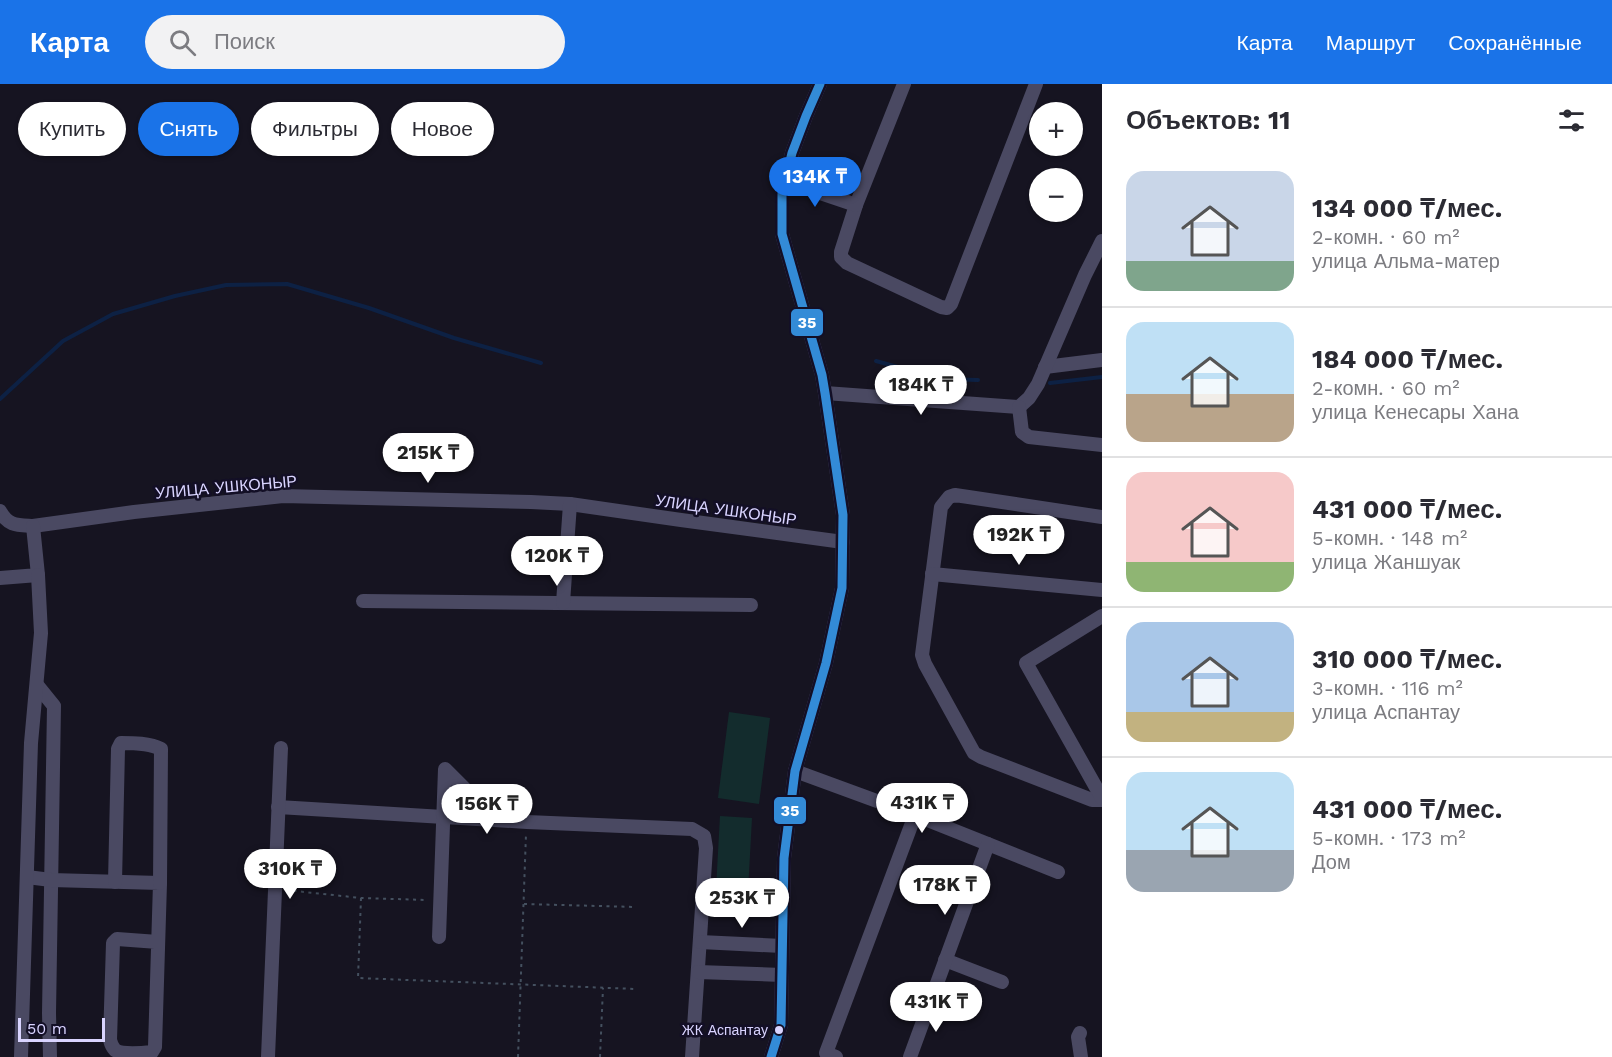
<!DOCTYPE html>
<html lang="ru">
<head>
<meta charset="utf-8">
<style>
  :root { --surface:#fff; --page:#f2f2f3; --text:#2b2b33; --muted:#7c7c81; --line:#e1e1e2; --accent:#1a73e8 }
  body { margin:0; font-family:"Work Sans",sans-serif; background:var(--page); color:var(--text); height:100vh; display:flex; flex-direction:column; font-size:22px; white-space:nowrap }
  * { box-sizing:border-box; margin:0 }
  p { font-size:20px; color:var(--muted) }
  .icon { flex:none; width:33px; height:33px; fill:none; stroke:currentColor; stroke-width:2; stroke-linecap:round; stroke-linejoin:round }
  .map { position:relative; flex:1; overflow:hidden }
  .drawer { display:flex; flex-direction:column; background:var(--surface); width:510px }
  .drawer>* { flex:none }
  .guide { position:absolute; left:18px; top:18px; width:570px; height:54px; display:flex; gap:12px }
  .buttons { position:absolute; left:1029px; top:18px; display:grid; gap:12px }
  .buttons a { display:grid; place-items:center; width:54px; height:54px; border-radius:50%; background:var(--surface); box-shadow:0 2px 4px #0004; font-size:30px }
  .scale { position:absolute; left:18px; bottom:15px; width:87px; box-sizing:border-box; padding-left:6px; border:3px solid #d9d4ff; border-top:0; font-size:16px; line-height:21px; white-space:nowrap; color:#d9d4ff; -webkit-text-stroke:4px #130f26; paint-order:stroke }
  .price { position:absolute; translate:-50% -51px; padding:0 14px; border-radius:21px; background:#fff; color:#222; font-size:20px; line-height:39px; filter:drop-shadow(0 2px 3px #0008) }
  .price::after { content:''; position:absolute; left:50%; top:36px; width:18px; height:14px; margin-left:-9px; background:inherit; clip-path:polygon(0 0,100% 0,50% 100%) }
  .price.current { background:var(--accent); color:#fff }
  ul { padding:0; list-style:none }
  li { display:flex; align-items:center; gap:18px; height:150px; padding:0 24px }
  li+li { border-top:2px solid var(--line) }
  li span { display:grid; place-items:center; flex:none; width:168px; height:120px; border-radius:18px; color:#555 }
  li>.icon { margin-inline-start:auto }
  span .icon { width:72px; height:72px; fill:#fffc; stroke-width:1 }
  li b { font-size:26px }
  h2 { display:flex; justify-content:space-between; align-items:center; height:72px; padding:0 24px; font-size:26px }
  .chip { padding:0 21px; border-radius:27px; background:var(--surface); box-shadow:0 2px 4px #0004; font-size:21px; line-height:54px }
  .chip.current { background:var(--accent); color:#fff }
  header { display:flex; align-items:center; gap:36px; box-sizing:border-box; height:84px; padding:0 30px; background:var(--accent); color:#fff }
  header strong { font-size:28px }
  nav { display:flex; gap:33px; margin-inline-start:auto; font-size:21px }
  .search { width:420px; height:54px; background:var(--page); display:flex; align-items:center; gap:15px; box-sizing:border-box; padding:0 21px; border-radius:33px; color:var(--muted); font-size:22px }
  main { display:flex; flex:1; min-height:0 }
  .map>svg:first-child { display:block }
  .green { fill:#132c2d }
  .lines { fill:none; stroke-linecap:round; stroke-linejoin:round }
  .stream { stroke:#0d2144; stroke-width:4 }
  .path { stroke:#44505f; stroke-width:2; stroke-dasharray:3 4.5; stroke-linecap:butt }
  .minor { stroke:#4a4962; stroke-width:14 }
  .bus-1-casing { stroke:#130f26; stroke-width:14 }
  .bus-1 { stroke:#338bd7; stroke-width:9 }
  .bus-dot { fill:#d9d4ff; stroke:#130f26; stroke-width:2 }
  .labels { text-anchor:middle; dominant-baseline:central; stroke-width:5; stroke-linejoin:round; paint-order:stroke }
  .bus-label { font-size:14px; fill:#d9d4ff; stroke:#130f26; text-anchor:end }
  .street-label { font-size:16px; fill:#d9d4ff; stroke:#130f26 }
  .line-badge { stroke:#130f26; stroke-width:2 }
  .badge-label { font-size:16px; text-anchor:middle; font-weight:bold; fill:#fff }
</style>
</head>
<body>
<header>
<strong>Карта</strong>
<div class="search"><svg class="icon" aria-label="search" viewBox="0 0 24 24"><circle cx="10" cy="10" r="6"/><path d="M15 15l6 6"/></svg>Поиск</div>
<nav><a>Карта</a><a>Маршрут</a><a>Сохранённые</a></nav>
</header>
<main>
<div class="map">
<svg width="1102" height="973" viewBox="0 0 1102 973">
  <rect width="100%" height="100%" fill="#161421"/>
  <g class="green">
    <path d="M 729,628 L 770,634 L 759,720 L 718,714 Z"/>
    <path d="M 720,732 L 752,734 L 748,807 L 716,805 Z"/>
  </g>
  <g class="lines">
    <g class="stream">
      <path d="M 876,277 L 941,295 L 978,296"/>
      <path d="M 1050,299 L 1102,293"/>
      <path d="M 0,315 L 63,257 L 113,230 L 175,212 L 226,201 L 287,200 L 369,224 L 454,254 L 541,279"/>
    </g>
    <g class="path">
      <path d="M 286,806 L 361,814 L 427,816"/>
      <path d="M 361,814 L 358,894 L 636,905"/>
      <path d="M 524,820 L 636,823"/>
      <path d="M 518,973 L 526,750"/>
      <path d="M 600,973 L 603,904"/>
    </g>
    <g class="minor">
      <path d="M 904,0 L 856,121 L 841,168 L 841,173 L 847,179 L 941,223 L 947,224 L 951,220 L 1036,0"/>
      <path d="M 785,97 L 856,121"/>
      <path d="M 1045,283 L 1102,276"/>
      <path d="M 825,309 L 1019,323"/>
      <path d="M 1019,323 L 1029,314 L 1038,300 L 1085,191 L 1102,157"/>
      <path d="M 1019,323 L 1022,348 L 1029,353 L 1102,361"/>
      <path d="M 0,427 C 8,442 17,441 33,442 L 134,428 L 283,412 L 531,418 L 570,420 L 681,436 L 843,458"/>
      <path d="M 1102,433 L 955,411 L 949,413 L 941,423 L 922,571 L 925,580 L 974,669 L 981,673 L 1092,716 L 1102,716"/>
      <path d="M 932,490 L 1102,506"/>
      <path d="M 0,494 L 38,491 L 33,442"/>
      <path d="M 363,517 L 751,521"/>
      <path d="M 563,519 L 570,420"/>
      <path d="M 1102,532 L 1026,579 L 1102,714"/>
      <path d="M 37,601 L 54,622 L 49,929 L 50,973"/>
      <path d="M 795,687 L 915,731 L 1058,788"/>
      <path d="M 278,723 L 527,738 L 692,745 L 704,752 L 706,764 L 692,973"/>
      <path d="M 27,793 L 51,796 L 160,799 L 155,963 L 152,968 C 143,969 121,971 115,966 C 112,963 111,960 110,956 L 113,859 L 117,855 L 158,858"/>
      <path d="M 115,798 L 118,665 L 121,659 C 133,659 150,659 161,665 L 160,799"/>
      <path d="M 439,853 L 445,685 L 496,736"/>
      <path d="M 700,858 L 782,862"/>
      <path d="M 945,876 L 1002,898"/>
      <path d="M 698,888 L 782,891"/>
      <path d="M 1080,949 L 1078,953 L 1081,973"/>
      <path d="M 21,973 L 31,659 L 41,549 L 38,491"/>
      <path d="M 268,973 L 281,664"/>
      <path d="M 771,973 L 781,941 L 784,774 L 795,687 L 826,579 L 842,504 L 843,431 L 825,309 L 822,291 L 782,150 L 782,110 L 792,69 L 806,32 L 820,0"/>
      <path d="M 836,973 L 826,969 L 915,731"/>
      <path d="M 910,973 L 988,760"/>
    </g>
    <defs>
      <path id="bus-1" d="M 771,973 L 781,941 L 784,774 L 795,687 L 826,579 L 842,504 L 843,431 L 825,309 L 822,291 L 782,150 L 782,110 L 792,69 L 806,32 L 820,0"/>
    </defs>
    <use href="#bus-1" class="bus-1-casing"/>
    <use href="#bus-1" class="bus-1"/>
  </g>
  <circle class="bus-dot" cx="779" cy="946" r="5"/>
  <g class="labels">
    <g class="bus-label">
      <text x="768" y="946">ЖК Аспантау</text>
    </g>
    <g class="street-label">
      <text transform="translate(226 403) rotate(-5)">УЛИЦА УШКОНЫР</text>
      <text transform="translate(726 426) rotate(8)">УЛИЦА УШКОНЫР</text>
    </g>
  </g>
  <g class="line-badge">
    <rect x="790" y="224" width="34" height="29" rx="6" fill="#338bd7"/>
    <rect x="773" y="712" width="34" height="29" rx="6" fill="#338bd7"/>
  </g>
  <g class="badge-label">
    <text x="807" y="244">35</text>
    <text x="790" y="732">35</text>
  </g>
</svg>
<div class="buttons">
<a>+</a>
<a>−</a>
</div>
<div class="scale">50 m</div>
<b class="price current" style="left:815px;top:124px">134K ₸</b>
<b class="price" style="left:921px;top:332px">184K ₸</b>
<b class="price" style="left:428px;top:400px">215K ₸</b>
<b class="price" style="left:1019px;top:482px">192K ₸</b>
<b class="price" style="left:557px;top:503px">120K ₸</b>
<b class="price" style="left:922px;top:750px">431K ₸</b>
<b class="price" style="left:487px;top:751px">156K ₸</b>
<b class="price" style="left:290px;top:816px">310K ₸</b>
<b class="price" style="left:945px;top:832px">178K ₸</b>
<b class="price" style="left:742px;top:845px">253K ₸</b>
<b class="price" style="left:936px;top:949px">431K ₸</b>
<div class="guide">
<a class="chip">Купить</a>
<a class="chip current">Снять</a>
<a class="chip">Фильтры</a>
<a class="chip">Новое</a>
</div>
</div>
<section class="drawer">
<h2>Объектов: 11<svg class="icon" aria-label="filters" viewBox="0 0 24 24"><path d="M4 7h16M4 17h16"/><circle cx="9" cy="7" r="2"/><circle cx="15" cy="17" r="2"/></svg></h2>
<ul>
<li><span style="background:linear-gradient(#c9d6e8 75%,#7fa58c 0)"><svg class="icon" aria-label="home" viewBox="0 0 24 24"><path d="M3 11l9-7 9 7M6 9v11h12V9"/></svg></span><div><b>134 000 ₸/мес.</b><p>2-комн. · 60 m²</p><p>улица Альма-матер</p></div></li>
<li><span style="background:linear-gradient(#bfe0f5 60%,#b9a48a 0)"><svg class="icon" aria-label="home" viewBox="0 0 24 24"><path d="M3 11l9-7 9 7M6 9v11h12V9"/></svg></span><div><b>184 000 ₸/мес.</b><p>2-комн. · 60 m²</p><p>улица Кенесары Хана</p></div></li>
<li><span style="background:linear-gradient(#f6c9c9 75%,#8fb573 0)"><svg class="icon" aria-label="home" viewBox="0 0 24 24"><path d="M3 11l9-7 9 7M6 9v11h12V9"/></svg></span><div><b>431 000 ₸/мес.</b><p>5-комн. · 148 m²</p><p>улица Жаншуак</p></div></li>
<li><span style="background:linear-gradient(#a9c7e8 75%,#c2b280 0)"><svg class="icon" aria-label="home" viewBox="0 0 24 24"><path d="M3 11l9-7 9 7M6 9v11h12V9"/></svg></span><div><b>310 000 ₸/мес.</b><p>3-комн. · 116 m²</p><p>улица Аспантау</p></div></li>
<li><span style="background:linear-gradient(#bfe0f5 65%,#9aa5b1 0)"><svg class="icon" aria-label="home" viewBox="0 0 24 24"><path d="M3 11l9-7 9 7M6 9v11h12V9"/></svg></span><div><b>431 000 ₸/мес.</b><p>5-комн. · 173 m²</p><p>Дом</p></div></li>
</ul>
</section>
</main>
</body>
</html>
